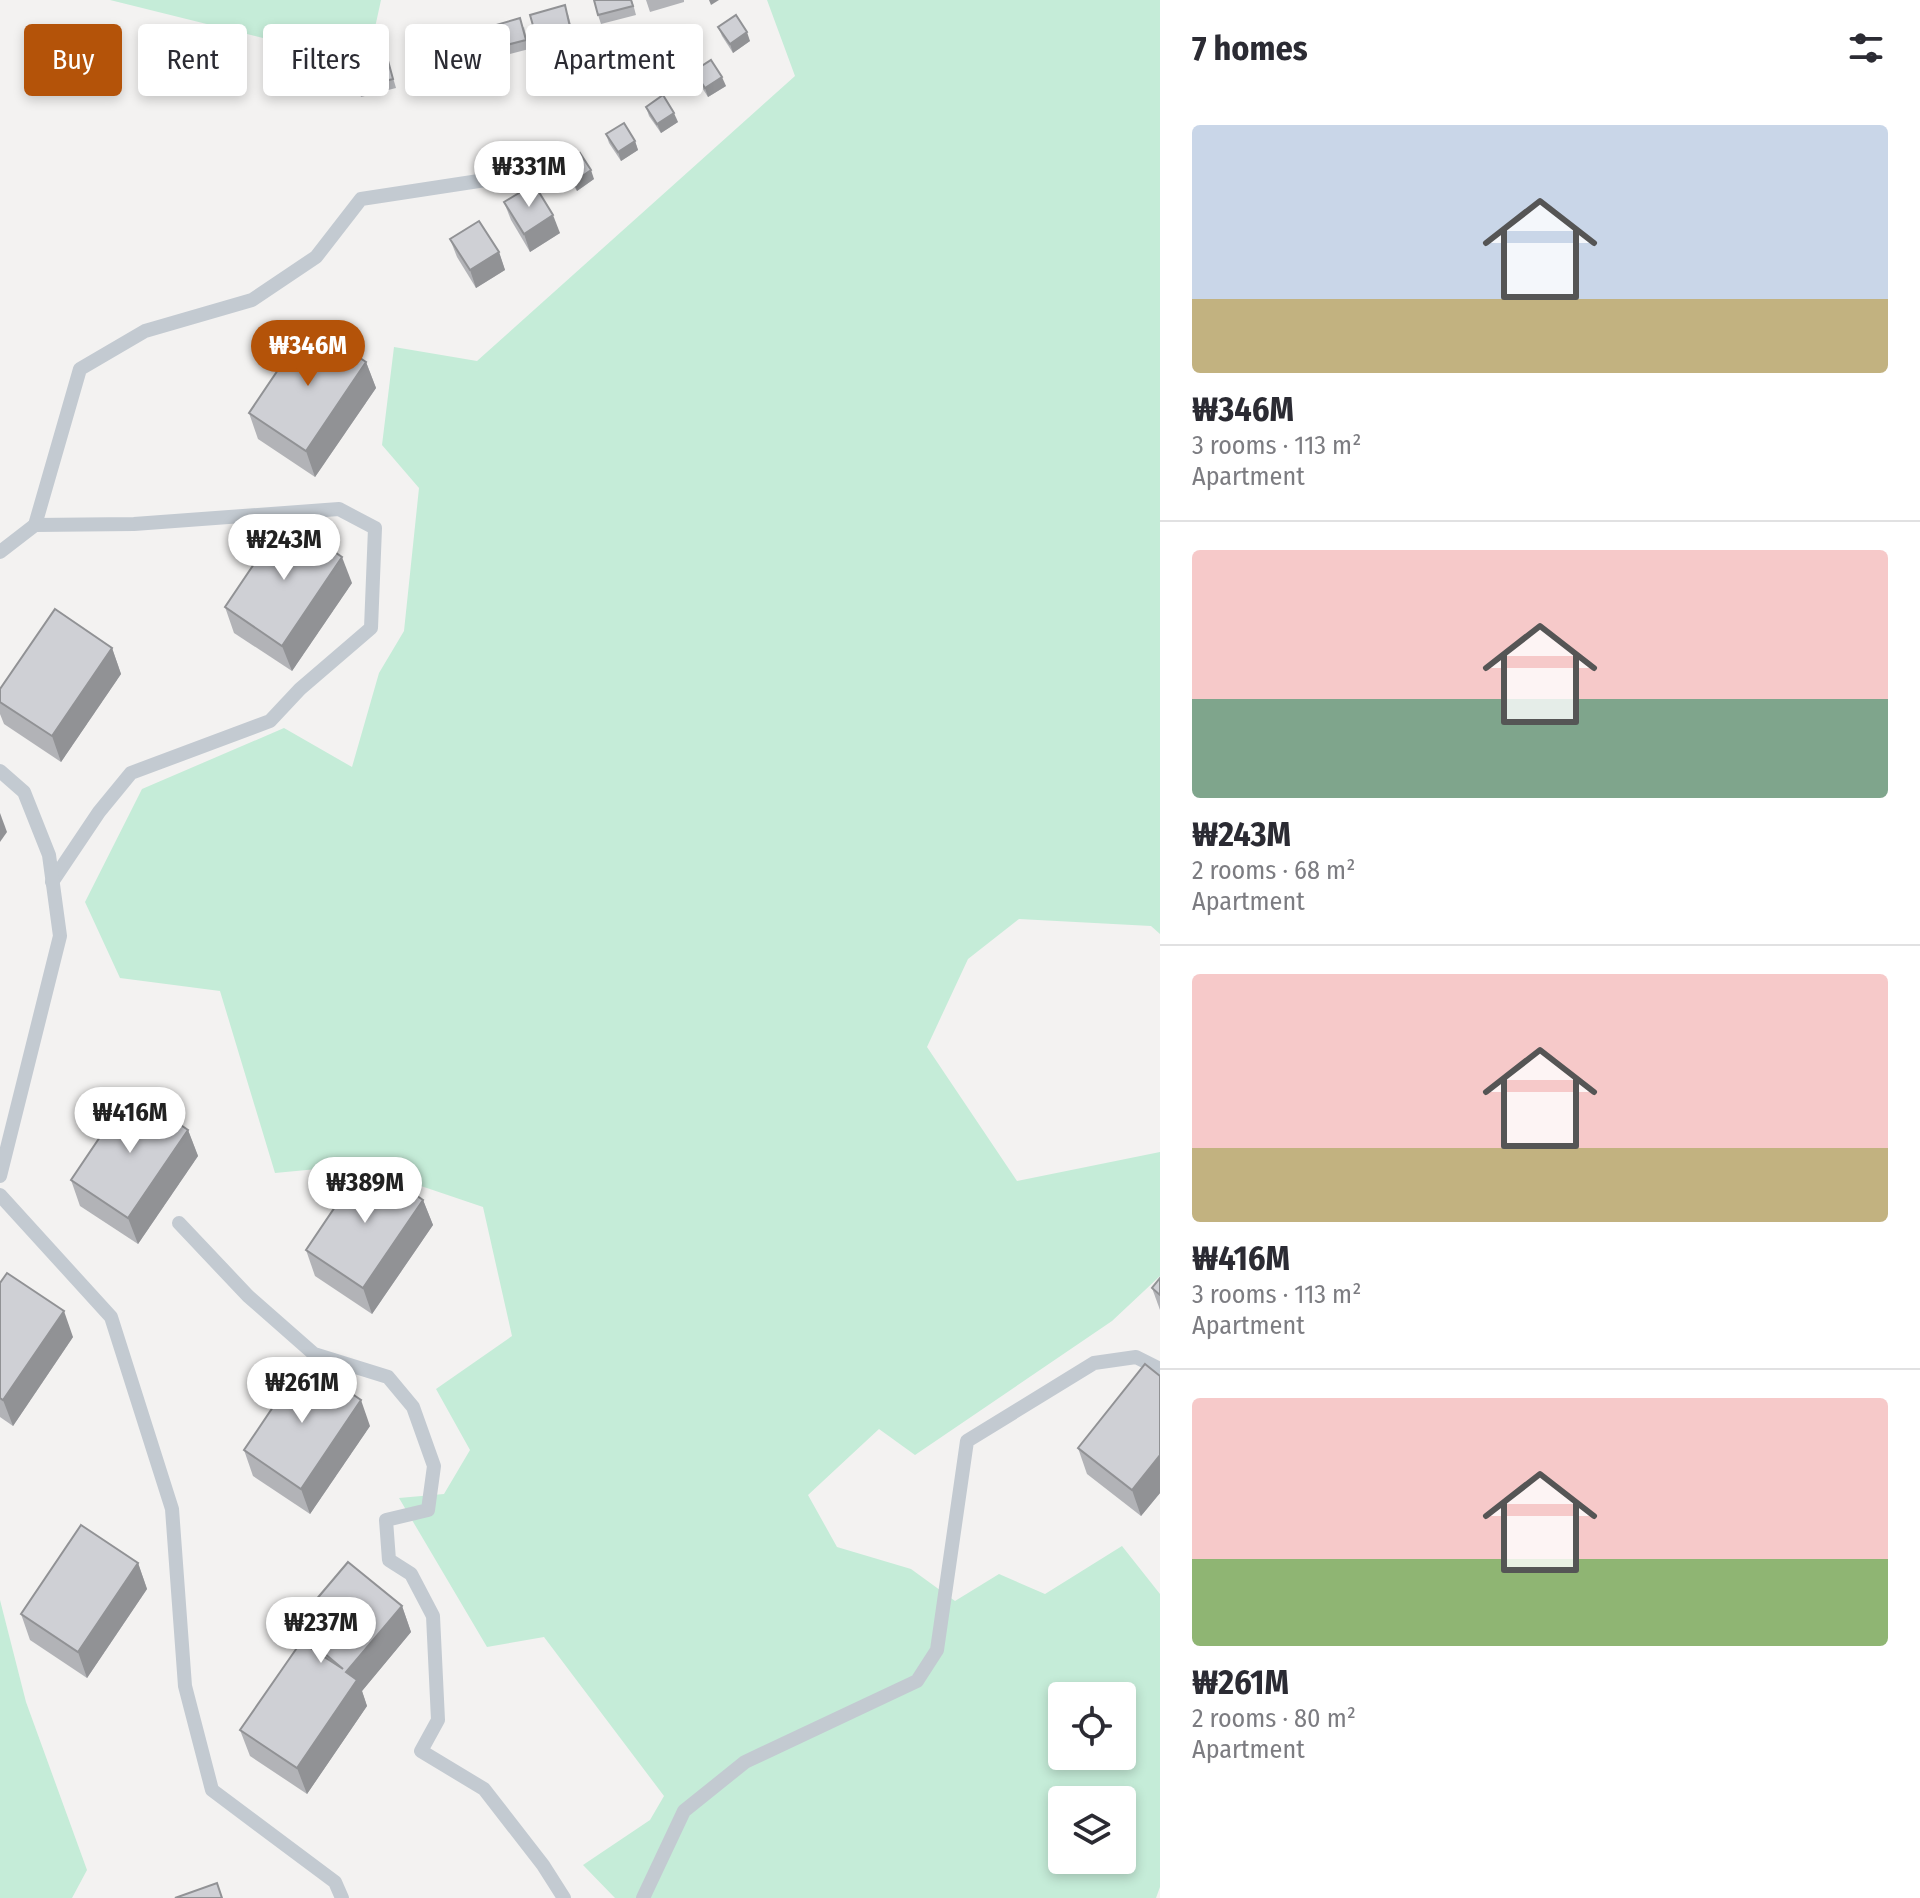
<!DOCTYPE html>
<html lang="en">
<head>
<meta charset="utf-8">
<style>
  :root { --surface:#fff; --page:#f2f2f3; --text:#2b2b33; --muted:#7c7c81; --line:#e1e1e2; --accent:#b45309 }
  body { margin:0; font-family:"Fira Sans Condensed",sans-serif; background:var(--page); color:var(--text); height:100vh; display:flex; flex-direction:column; font-size:30px; white-space:nowrap }
  * { box-sizing:border-box; margin:0 }
  p { font-size:26px; color:var(--muted) }
  .icon { flex:none; width:44px; height:44px; fill:none; stroke:currentColor; stroke-width:2; stroke-linecap:round; stroke-linejoin:round }
  .map { position:relative; flex:1; overflow:hidden }
  .drawer { display:flex; flex-direction:column; background:var(--surface); width:760px }
  .drawer>* { flex:none }
  .hud { position:absolute; left:24px; top:24px; width:760px; height:72px; display:flex; gap:16px }
  .tools { position:absolute; left:1048px; top:1682px; display:grid; gap:16px }
  .tools a { display:grid; place-items:center; width:88px; height:88px; border-radius:8px; background:var(--surface); box-shadow:0 4px 12px #0003; font-size:40px }
  .price { position:absolute; translate:-50% -68px; padding:0 18px; border-radius:28px; background:#fff; color:#222; font-size:26px; line-height:52px; filter:drop-shadow(0 2px 4px #0008) }
  .price::after { content:''; position:absolute; left:50%; top:48px; width:24px; height:18px; margin-left:-12px; background:inherit; clip-path:polygon(0 0,100% 0,50% 100%) }
  .price.current { background:var(--accent); color:#fff }
  ul { padding:0; list-style:none }
  li { display:grid; align-content:center; gap:16px; height:424px; padding:0 32px }
  li+li { border-top:2px solid var(--line) }
  li span { display:grid; place-items:center; height:248px; border-radius:8px; color:#555 }
  li>.icon { margin-inline-start:auto }
  span .icon { width:144px; height:144px; fill:#fffc; stroke-width:1 }
  li b { font-size:34px }
  h2 { display:flex; justify-content:space-between; align-items:center; height:96px; padding:0 32px; font-size:34px }
  .chip { padding:0 28px; border-radius:8px; background:var(--surface); box-shadow:0 4px 12px #0003; font-size:28px; line-height:72px }
  .chip.current { background:var(--accent); color:#fff }
  main { display:flex; flex:1; min-height:0 }
  .map>svg:first-child { display:block }
  .green { fill:#c5ecd8; fill-rule:evenodd }
  .lines { fill:none; stroke-linecap:round; stroke-linejoin:round }
  .lane { stroke:#c3cad1; stroke-width:14 }
  .wall { fill:#b2b3b7 }
  .shaded-wall { fill:#919295 }
  .building { fill:#cfd0d5; stroke:#919295; stroke-width:2 }
</style>
</head>
<body>
<main>
<div class="map">
<svg width="1160" height="1898" viewBox="0 0 1160 1898">
  <rect width="100%" height="100%" fill="#f3f2f1"/>
  <g class="green">
    <path d="M 110,0 L 381,0 L 367,64 Z"/>
    <path d="M 767,0 L 1160,0 L 1160,934 L 1151,926 L 1019,919 L 968,959 L 927,1047 L 1017,1181 L 1160,1152 L 1160,1276 L 1112,1321 L 915,1455 L 879,1429 L 808,1495 L 837,1547 L 911,1569 L 955,1601 L 999,1574 L 1045,1594 L 1122,1546 L 1160,1594 L 1160,1887 L 1156,1898 L 615,1898 L 583,1865 L 650,1820 L 664,1796 L 544,1637 L 487,1647 L 399,1498 L 444,1494 L 470,1450 L 436,1389 L 512,1336 L 483,1207 L 359,1165 L 275,1173 L 220,991 L 120,978 L 85,902 L 142,789 L 284,728 L 352,767 L 379,673 L 404,631 L 419,488 L 382,445 L 394,347 L 477,361 L 795,76 ZM 1062,1696 L 1122,1696 L 1122,1756 L 1062,1756 ZM 1062,1800 L 1122,1800 L 1122,1860 L 1062,1860 Z"/>
    <path d="M 0,1600 L 26,1702 L 87,1870 L 72,1898 L 0,1898 Z"/>
  </g>
  <g class="lines">
    <g class="lane">
      <path d="M 35,525 L 80,369 L 145,331 L 252,300 L 316,257 L 361,199 L 505,177"/>
      <path d="M 0,552 L 35,525 L 134,524 L 339,509 L 375,528 L 371,628 L 300,689 L 270,721 L 131,773 L 99,812 L 52,882"/>
      <path d="M 0,771 L 24,792 L 49,855 L 60,936 L 0,1176"/>
      <path d="M 0,1195 L 111,1317 L 172,1509 L 185,1686 L 212,1790 L 335,1882 L 342,1898"/>
      <path d="M 179,1223 L 248,1296 L 314,1354 L 388,1377 L 413,1407 L 434,1466 L 428,1510 L 386,1520 L 389,1560 L 411,1574 L 433,1616 L 438,1720 L 421,1751 L 484,1789 L 543,1865 L 564,1898"/>
      <path d="M 643,1898 L 684,1811 L 745,1762 L 917,1681 L 937,1650 L 967,1441 L 1094,1363 L 1136,1357 L 1160,1369"/>
    </g>
  </g>
  <g class="wall">
    <path d="M 632,0 L 636,15 L 601,24 L 598,15 Z"/>
    <path d="M 646,0 L 684,0 L 684,2 L 650,12 Z"/>
    <path d="M 568,14 L 574,36 L 539,45 L 536,36 Z"/>
    <path d="M 524,27 L 529,49 L 495,58 L 491,49 Z"/>
    <path d="M 718,27 L 750,41 L 733,53 L 722,36 Z"/>
    <path d="M 451,38 L 460,69 L 425,78 L 422,69 Z"/>
    <path d="M 387,57 L 396,88 L 361,97 L 358,88 Z"/>
    <path d="M 694,71 L 726,86 L 708,97 L 697,80 Z"/>
    <path d="M 646,107 L 678,122 L 661,133 L 649,116 Z"/>
    <path d="M 606,134 L 635,141 L 638,150 L 621,161 L 609,143 Z"/>
    <path d="M 563,164 L 594,179 L 577,191 L 566,173 Z"/>
    <path d="M 504,202 L 560,233 L 530,252 L 511,220 Z"/>
    <path d="M 450,239 L 499,252 L 505,270 L 476,288 L 457,257 Z"/>
    <path d="M 366,362 L 376,388 L 315,477 L 258,439 L 249,413 Z"/>
    <path d="M 352,583 L 292,671 L 234,633 L 225,607 Z"/>
    <path d="M 112,648 L 121,674 L 61,762 L 4,724 L 0,714 L 0,689 Z"/>
    <path d="M 188,1130 L 198,1156 L 138,1244 L 80,1206 L 71,1180 Z"/>
    <path d="M 423,1200 L 433,1225 L 372,1314 L 315,1276 L 306,1250 Z"/>
    <path d="M 1160,1278 L 1160,1310 L 1152,1288 Z"/>
    <path d="M 0,1283 L 73,1337 L 13,1426 L 0,1417 Z"/>
    <path d="M 1160,1376 L 1160,1493 L 1141,1516 L 1087,1474 L 1078,1448 Z"/>
    <path d="M 370,1426 L 310,1514 L 253,1476 L 244,1450 Z"/>
    <path d="M 138,1563 L 147,1589 L 87,1678 L 30,1640 L 21,1614 Z"/>
    <path d="M 402,1606 L 411,1632 L 362,1691 L 367,1706 L 307,1794 L 250,1756 L 240,1730 L 299,1644 L 293,1627 Z"/>
  </g>
  <g class="shaded-wall">
    <path d="M 709,0 L 719,0 L 711,5 Z"/>
    <path d="M 747,32 L 750,41 L 733,53 L 730,44 Z"/>
    <path d="M 722,77 L 726,86 L 708,97 L 705,88 Z"/>
    <path d="M 674,113 L 678,122 L 661,133 L 657,124 Z"/>
    <path d="M 635,141 L 638,150 L 621,161 L 618,152 Z"/>
    <path d="M 591,170 L 594,179 L 577,191 L 574,182 Z"/>
    <path d="M 553,215 L 560,233 L 530,252 L 524,234 Z"/>
    <path d="M 499,252 L 505,270 L 476,288 L 470,270 Z"/>
    <path d="M 366,362 L 376,388 L 315,477 L 306,451 Z"/>
    <path d="M 342,557 L 352,583 L 292,671 L 282,646 Z"/>
    <path d="M 112,648 L 121,674 L 61,762 L 52,736 Z"/>
    <path d="M 0,813 L 7,832 L 0,842 Z"/>
    <path d="M 188,1130 L 198,1156 L 138,1244 L 128,1218 Z"/>
    <path d="M 423,1200 L 433,1225 L 372,1314 L 363,1288 Z"/>
    <path d="M 64,1311 L 73,1337 L 13,1426 L 3,1400 Z"/>
    <path d="M 361,1400 L 370,1426 L 310,1514 L 301,1489 Z"/>
    <path d="M 1160,1455 L 1160,1493 L 1141,1516 L 1132,1490 Z"/>
    <path d="M 138,1563 L 147,1589 L 87,1678 L 78,1652 Z"/>
    <path d="M 402,1606 L 411,1632 L 362,1691 L 367,1706 L 307,1794 L 297,1768 L 346,1672 Z"/>
  </g>
  <g class="building">
    <path d="M 594,0 L 631,0 L 633,6 L 598,15 Z"/>
    <path d="M 565,5 L 570,27 L 536,36 L 530,15 Z"/>
    <path d="M 736,15 L 747,32 L 730,44 L 718,27 Z"/>
    <path d="M 520,18 L 526,40 L 491,49 L 486,28 Z"/>
    <path d="M 451,38 L 456,60 L 422,69 L 416,48 Z"/>
    <path d="M 387,57 L 393,79 L 358,88 L 352,66 Z"/>
    <path d="M 711,60 L 722,77 L 705,88 L 694,71 Z"/>
    <path d="M 663,95 L 674,113 L 657,124 L 646,107 Z"/>
    <path d="M 624,123 L 635,141 L 618,152 L 606,134 Z"/>
    <path d="M 580,153 L 591,170 L 574,182 L 563,164 Z"/>
    <path d="M 534,184 L 553,215 L 524,234 L 504,202 Z"/>
    <path d="M 479,221 L 499,252 L 470,270 L 450,239 Z"/>
    <path d="M 309,324 L 366,362 L 306,451 L 249,413 Z"/>
    <path d="M 285,518 L 342,557 L 282,646 L 225,607 Z"/>
    <path d="M 55,609 L 112,648 L 52,736 L 0,702 L 0,689 Z"/>
    <path d="M 131,1091 L 188,1130 L 128,1218 L 71,1180 Z"/>
    <path d="M 366,1161 L 423,1200 L 363,1288 L 306,1250 Z"/>
    <path d="M 7,1273 L 64,1311 L 3,1400 L 0,1398 L 0,1283 Z"/>
    <path d="M 1160,1278 L 1160,1295 L 1152,1288 Z"/>
    <path d="M 304,1361 L 361,1400 L 301,1489 L 244,1450 Z"/>
    <path d="M 1145,1364 L 1160,1376 L 1160,1455 L 1132,1490 L 1078,1448 Z"/>
    <path d="M 81,1525 L 138,1563 L 78,1652 L 21,1614 Z"/>
    <path d="M 348,1562 L 402,1606 L 346,1672 L 357,1680 L 297,1768 L 240,1730 L 301,1642 L 343,1669 L 293,1627 Z"/>
    <path d="M 217,1883 L 222,1898 L 175,1898 Z"/>
  </g>
</svg>
<div class="tools">
<a><svg class="icon" aria-label="locate" viewBox="0 0 24 24"><circle cx="12" cy="12" r="6"/><path d="M12 2v4M12 18v4M2 12h4M18 12h4"/></svg></a>
<a><svg class="icon" aria-label="layers" viewBox="0 0 24 24"><path d="M12 4l9 5-9 5-9-5zM3 14l9 5 9-5"/></svg></a>
</div>
<b class="price" style="left:529px;top:209px">₩331M</b>
<b class="price current" style="left:308px;top:388px">₩346M</b>
<b class="price" style="left:284px;top:582px">₩243M</b>
<b class="price" style="left:130px;top:1155px">₩416M</b>
<b class="price" style="left:365px;top:1225px">₩389M</b>
<b class="price" style="left:302px;top:1425px">₩261M</b>
<b class="price" style="left:321px;top:1665px">₩237M</b>
<div class="hud">
<a class="chip current">Buy</a>
<a class="chip">Rent</a>
<a class="chip">Filters</a>
<a class="chip">New</a>
<a class="chip">Apartment</a>
</div>
</div>
<section class="drawer">
<h2>7 homes<svg class="icon" aria-label="filters" viewBox="0 0 24 24"><path d="M4 7h16M4 17h16"/><circle cx="9" cy="7" r="2"/><circle cx="15" cy="17" r="2"/></svg></h2>
<ul>
<li><span style="background:linear-gradient(#c9d6e8 70%,#c2b280 0)"><svg class="icon" aria-label="home" viewBox="0 0 24 24"><path d="M3 11l9-7 9 7M6 9v11h12V9"/></svg></span><div><b>₩346M</b><p>3 rooms · 113 m²</p><p>Apartment</p></div></li>
<li><span style="background:linear-gradient(#f6c9c9 60%,#7fa58c 0)"><svg class="icon" aria-label="home" viewBox="0 0 24 24"><path d="M3 11l9-7 9 7M6 9v11h12V9"/></svg></span><div><b>₩243M</b><p>2 rooms · 68 m²</p><p>Apartment</p></div></li>
<li><span style="background:linear-gradient(#f6c9c9 70%,#c2b280 0)"><svg class="icon" aria-label="home" viewBox="0 0 24 24"><path d="M3 11l9-7 9 7M6 9v11h12V9"/></svg></span><div><b>₩416M</b><p>3 rooms · 113 m²</p><p>Apartment</p></div></li>
<li><span style="background:linear-gradient(#f6c9c9 65%,#8fb573 0)"><svg class="icon" aria-label="home" viewBox="0 0 24 24"><path d="M3 11l9-7 9 7M6 9v11h12V9"/></svg></span><div><b>₩261M</b><p>2 rooms · 80 m²</p><p>Apartment</p></div></li>
</ul>
</section>
</main>
</body>
</html>
